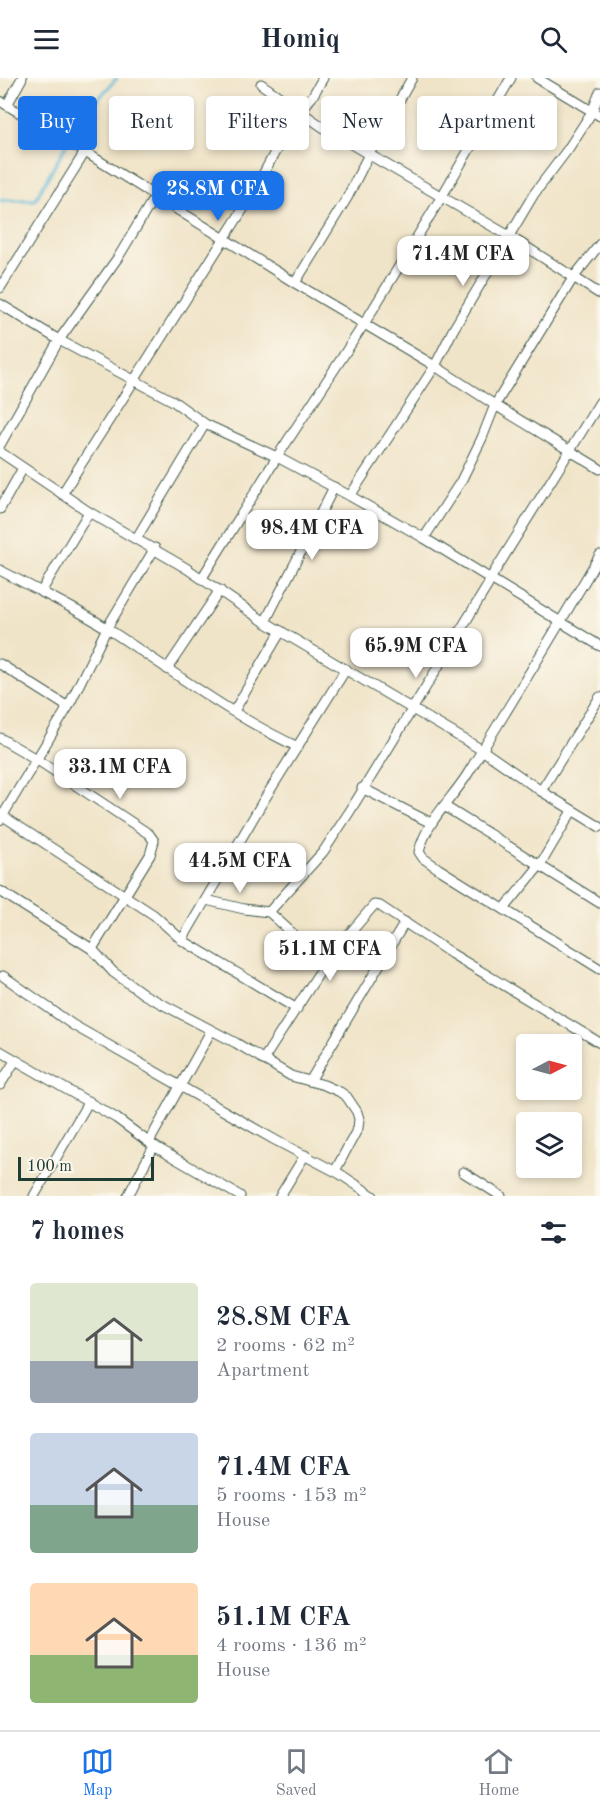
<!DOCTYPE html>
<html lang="en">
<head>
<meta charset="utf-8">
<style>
  :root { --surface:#fff; --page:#f6f6f7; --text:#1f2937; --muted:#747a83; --line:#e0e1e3; --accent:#1a73e8 }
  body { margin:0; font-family:"Old Standard TT",serif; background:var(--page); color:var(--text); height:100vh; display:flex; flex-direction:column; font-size:22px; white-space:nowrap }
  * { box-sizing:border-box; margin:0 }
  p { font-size:20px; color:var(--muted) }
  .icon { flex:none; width:33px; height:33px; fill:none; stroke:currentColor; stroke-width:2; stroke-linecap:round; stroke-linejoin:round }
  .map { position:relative; height:1118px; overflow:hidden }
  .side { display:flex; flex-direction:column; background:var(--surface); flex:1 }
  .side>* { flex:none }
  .banner { position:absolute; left:18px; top:18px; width:564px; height:54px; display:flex; gap:12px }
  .needle { width:39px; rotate:84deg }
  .tools { position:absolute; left:516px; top:956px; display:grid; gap:12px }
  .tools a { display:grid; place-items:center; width:66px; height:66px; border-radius:6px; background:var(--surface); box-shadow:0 3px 9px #0003; font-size:30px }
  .scale { position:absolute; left:18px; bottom:15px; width:136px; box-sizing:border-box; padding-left:6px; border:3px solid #1f3d34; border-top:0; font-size:16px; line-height:21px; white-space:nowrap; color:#1f3d34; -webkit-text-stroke:4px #fbf7ec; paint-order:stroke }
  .price { position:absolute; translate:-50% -51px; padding:0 14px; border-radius:12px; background:#fff; color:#222; font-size:20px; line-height:39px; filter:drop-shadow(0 2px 3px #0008) }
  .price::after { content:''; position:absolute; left:50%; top:36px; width:18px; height:14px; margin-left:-9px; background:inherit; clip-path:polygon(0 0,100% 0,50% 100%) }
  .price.active { background:var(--accent); color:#fff }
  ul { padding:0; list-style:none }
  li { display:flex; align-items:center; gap:18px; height:150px; padding:0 30px }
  li span { display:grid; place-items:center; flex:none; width:168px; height:120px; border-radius:6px; color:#555 }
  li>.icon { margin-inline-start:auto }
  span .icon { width:72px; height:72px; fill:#fffc; stroke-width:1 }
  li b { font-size:26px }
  h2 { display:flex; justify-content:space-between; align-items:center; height:72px; padding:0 30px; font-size:26px }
  .chip { padding:0 21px; border-radius:6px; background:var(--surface); box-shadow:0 3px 9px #0003; font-size:21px; line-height:54px }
  .chip.active { background:var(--accent); color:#fff }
  header { display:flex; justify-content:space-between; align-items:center; height:78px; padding:0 30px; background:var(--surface); font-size:27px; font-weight:800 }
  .tabs { display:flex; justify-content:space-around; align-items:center; height:84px; border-top:2px solid var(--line); background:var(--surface); font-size:16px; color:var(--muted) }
  .tabs a { display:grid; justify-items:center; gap:3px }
  .tabs .active { color:var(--accent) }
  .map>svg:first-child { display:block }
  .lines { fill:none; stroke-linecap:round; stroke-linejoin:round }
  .stream { stroke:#56b6d5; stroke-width:3 }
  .minor-casing { stroke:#3e564a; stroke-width:11 }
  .minor { stroke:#fff; stroke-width:9 }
</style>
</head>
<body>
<header><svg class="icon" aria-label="menu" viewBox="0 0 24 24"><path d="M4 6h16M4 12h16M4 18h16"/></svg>Homiq<svg class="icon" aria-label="search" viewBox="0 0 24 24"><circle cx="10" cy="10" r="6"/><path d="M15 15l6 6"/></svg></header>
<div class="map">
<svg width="600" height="1118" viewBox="0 0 600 1118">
  <rect width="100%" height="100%" fill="#fbf7ec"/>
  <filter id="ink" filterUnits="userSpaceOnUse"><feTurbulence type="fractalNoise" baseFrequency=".0167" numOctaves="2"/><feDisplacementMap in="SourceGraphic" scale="12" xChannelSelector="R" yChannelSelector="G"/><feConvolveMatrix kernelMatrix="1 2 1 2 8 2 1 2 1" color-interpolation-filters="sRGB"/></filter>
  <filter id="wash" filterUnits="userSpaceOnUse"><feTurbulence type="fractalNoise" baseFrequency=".008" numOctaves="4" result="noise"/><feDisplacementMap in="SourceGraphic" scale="24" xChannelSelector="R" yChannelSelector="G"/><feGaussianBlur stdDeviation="1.35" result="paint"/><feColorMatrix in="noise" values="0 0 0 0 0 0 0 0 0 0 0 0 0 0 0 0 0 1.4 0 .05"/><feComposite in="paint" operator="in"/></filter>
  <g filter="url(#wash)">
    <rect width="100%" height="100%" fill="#f0e4c8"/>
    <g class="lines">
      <path class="stream" d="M 0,122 L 35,122 L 83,38 L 117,0"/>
    </g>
  </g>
  <g filter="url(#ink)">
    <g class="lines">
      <defs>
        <g id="minor">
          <path d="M 537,0 L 600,38"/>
          <path d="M 261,6 L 327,52 L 509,158 L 600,216"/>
          <path d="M 0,23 L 85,74 L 295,205 L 435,288 L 495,327 L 600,391"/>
          <path d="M 7,27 L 22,0"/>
          <path d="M 295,205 L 347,120 L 369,76 L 412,0"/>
          <path d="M 0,210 L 85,74"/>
          <path d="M 0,226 L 59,262 L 173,323 L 205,346 L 277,379 L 350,418 L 424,460 L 600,568"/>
          <path d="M 0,367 L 59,262 L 119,178 L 155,118"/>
          <path d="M 0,374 L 89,434 L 186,490 L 265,544 L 482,672 L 541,713 L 600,749"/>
          <path d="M 62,416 L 252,117 L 290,46 L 312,19 L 323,0"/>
          <path d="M 350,418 L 435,288 L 453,252 L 509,158 L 534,116 L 568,71 L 592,34 L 600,14"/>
          <path d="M 0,431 L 23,390"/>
          <path d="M 424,460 L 461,403 L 482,360 L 495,327 L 573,200 L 600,166"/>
          <path d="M 136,461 L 205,346"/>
          <path d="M 600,477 C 557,551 512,624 467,697 C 451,722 426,744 419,774 L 423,780 L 439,791 L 600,891"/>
          <path d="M 0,492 C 36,512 74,529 108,551 C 170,591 231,638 298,669"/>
          <path d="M 202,500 L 277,379 L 364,246 L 442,118 L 511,0"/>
          <path d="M 41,514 L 89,434"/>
          <path d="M 265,544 L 334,409"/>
          <path d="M 0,586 L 68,629"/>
          <path d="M 167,591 L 220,512"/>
          <path d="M 234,633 L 281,553"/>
          <path d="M 0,660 L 36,681 L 149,756 L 154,763 L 150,777 L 92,871"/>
          <path d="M 362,710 L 431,745"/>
          <path d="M 541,713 L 600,619"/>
          <path d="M 444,728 L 600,825"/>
          <path d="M 0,736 L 154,837 L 182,862 L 297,931"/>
          <path d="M 0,742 L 68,629 L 107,550 L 155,470"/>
          <path d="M 0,813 L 92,871 L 113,894 L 145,917 L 236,965 L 291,998 L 324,1007 L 340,1014 L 347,1019 L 357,1034 L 359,1041 L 358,1050 L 335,1093"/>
          <path d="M 206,822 L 244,831 L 269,834 L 311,872 L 328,881"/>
          <path d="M 504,831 L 540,787 L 572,733"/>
          <path d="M 269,834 L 323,774 L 350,733 L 488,507 L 490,501 L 600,324"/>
          <path d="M 182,862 L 262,725 L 346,591"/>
          <path d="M 3,898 L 73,947 L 275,1062 L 340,1096 L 373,1118"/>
          <path d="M 0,973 L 116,1040 L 154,1068 L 240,1118"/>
          <path d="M 263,982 L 328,881 L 374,827 L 380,828 L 452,876 L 600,965"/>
          <path d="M 310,1003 L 405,844"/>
          <path d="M 0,1007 L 15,983"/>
          <path d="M 149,1064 L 211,953"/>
          <path d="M 463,1094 L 501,1118"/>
          <path d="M 34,1118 L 89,1023"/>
          <path d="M 128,1118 L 154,1068"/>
          <path d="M 280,1118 L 305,1077"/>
        </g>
      </defs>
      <use href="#minor" class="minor-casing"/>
      <use href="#minor" class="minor"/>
    </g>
  </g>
</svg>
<div class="tools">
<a><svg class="needle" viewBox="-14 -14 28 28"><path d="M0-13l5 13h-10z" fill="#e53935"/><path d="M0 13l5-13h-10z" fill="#747a83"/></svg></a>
<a><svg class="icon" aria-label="layers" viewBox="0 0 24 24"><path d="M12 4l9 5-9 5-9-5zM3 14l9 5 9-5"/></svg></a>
</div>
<div class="scale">100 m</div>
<b class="price active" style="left:218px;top:144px">28.8M CFA</b>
<b class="price" style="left:463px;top:209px">71.4M CFA</b>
<b class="price" style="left:312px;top:483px">98.4M CFA</b>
<b class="price" style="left:416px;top:601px">65.9M CFA</b>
<b class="price" style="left:120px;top:722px">33.1M CFA</b>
<b class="price" style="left:240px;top:816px">44.5M CFA</b>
<b class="price" style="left:330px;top:904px">51.1M CFA</b>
<div class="banner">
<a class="chip active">Buy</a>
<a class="chip">Rent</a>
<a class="chip">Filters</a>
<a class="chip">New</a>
<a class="chip">Apartment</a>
</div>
</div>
<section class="side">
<h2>7 homes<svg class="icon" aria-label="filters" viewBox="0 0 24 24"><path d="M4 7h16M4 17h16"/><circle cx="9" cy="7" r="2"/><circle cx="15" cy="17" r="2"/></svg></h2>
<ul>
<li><span style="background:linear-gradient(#dfe7d0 65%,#9aa5b1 0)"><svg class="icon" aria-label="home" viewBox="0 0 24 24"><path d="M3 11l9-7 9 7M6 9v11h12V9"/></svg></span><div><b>28.8M CFA</b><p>2 rooms · 62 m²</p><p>Apartment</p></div></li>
<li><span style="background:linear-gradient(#c9d6e8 60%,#7fa58c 0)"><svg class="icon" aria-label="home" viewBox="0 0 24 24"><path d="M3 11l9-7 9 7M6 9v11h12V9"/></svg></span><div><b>71.4M CFA</b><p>5 rooms · 153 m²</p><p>House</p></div></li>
<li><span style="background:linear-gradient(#ffd9b3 60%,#8fb573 0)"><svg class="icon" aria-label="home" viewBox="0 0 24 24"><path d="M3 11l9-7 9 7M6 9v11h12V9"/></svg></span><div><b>51.1M CFA</b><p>4 rooms · 136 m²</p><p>House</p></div></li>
</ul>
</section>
<nav class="tabs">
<a class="active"><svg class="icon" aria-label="map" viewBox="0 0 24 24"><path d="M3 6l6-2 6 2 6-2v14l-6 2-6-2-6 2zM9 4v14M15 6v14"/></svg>Map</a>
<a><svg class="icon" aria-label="saved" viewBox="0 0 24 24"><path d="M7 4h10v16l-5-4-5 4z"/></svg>Saved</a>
<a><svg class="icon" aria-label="home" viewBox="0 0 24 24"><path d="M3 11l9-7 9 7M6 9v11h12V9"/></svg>Home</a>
</nav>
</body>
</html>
